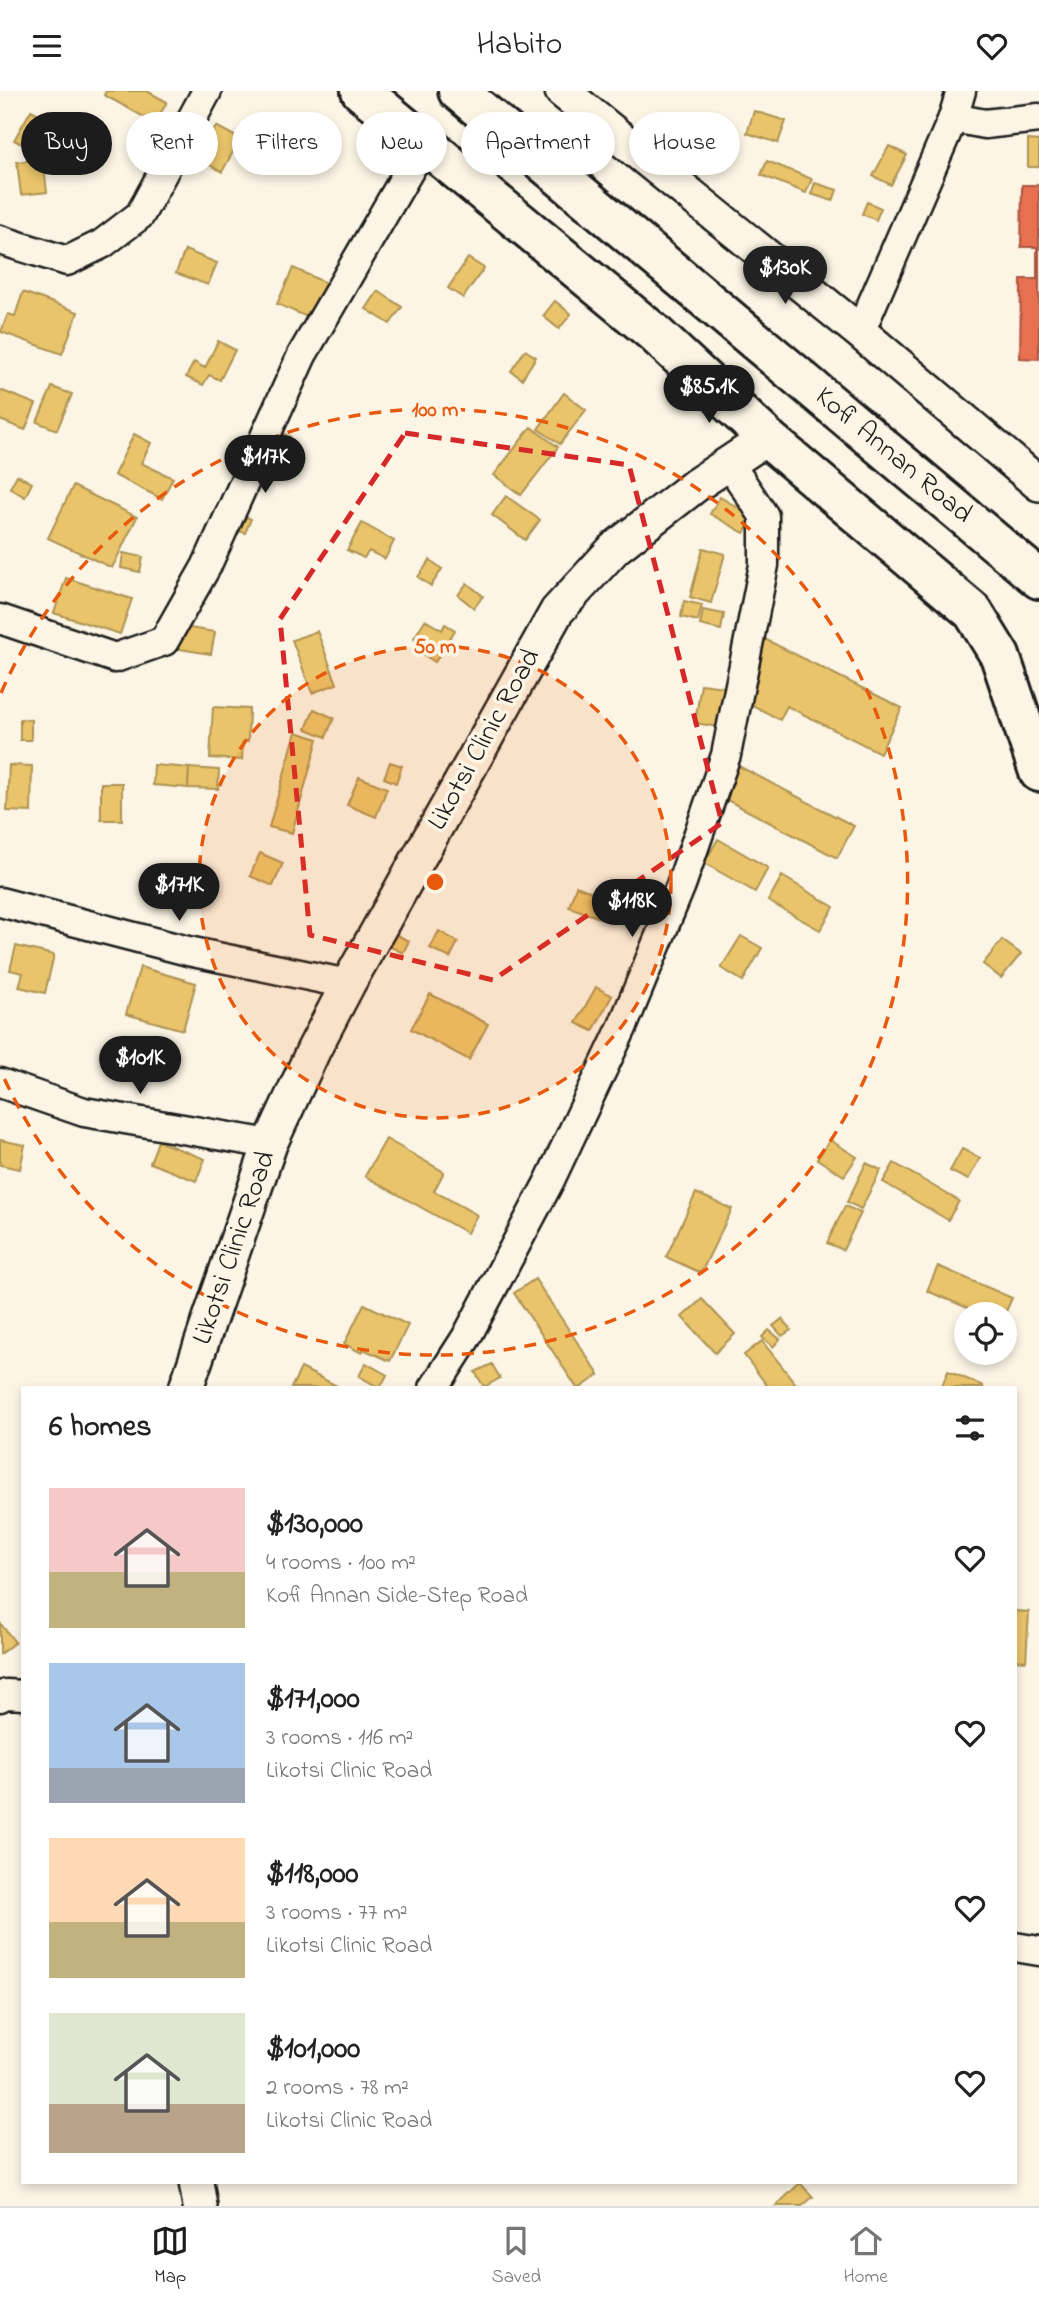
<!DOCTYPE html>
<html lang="en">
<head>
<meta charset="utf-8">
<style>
  :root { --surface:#fff; --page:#f6f6f6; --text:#222; --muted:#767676; --line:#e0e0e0; --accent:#1c1c1c }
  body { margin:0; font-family:"Indie Flower",sans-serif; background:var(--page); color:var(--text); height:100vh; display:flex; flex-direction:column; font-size:26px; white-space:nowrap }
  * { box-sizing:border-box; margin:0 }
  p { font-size:23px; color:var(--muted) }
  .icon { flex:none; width:38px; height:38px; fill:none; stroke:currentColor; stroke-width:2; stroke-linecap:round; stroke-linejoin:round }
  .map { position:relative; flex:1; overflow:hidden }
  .details { position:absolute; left:21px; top:1295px; width:996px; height:798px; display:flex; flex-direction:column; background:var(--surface); border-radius:0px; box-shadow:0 4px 10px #0003 }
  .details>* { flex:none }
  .guide { position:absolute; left:21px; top:21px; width:998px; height:63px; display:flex; gap:14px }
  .tools { position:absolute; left:954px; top:1211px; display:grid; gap:14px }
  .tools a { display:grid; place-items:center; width:63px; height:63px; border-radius:50%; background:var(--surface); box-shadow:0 4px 10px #0003; font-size:35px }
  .price { position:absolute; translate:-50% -60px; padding:0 16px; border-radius:24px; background:var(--accent); color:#fff; font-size:23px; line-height:46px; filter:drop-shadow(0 2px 4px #0008) }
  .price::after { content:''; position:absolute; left:50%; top:42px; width:21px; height:16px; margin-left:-10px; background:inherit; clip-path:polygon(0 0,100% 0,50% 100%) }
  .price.selected { background:#222; color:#fff }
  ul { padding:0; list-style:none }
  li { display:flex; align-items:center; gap:21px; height:175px; padding:0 28px }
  li span { display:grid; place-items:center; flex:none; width:196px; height:140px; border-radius:0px; color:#555 }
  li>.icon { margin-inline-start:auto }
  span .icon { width:84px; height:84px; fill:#fffc; stroke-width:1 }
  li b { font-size:30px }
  h2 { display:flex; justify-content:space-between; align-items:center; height:84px; padding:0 28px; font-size:30px }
  .pill { padding:0 24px; border-radius:32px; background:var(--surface); box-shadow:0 4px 10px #0003; font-size:24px; line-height:63px }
  .pill.selected { background:var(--accent); color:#fff }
  header { display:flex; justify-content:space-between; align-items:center; height:91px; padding:0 28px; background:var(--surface); font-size:32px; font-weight:600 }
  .dock { display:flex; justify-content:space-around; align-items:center; height:98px; border-top:2px solid var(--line); background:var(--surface); font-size:19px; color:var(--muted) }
  .dock a { display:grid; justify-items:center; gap:4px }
  .dock .selected { color:var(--accent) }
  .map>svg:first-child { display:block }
  .homes { fill:#e9c46a; stroke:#ac9253; stroke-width:2 }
  .shops { fill:#e76f51; stroke:#aa5641; stroke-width:2 }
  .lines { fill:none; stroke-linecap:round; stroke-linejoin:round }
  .minor-casing { stroke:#1c1c1c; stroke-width:33 }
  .tertiary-casing { stroke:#1c1c1c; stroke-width:38 }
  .secondary-casing { stroke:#1c1c1c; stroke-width:44 }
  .primary-casing { stroke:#1c1c1c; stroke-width:44 }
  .minor { stroke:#fcf5e5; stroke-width:28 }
  .tertiary { stroke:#fcf5e5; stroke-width:33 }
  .secondary { stroke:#fcf5e5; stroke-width:38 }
  .primary { stroke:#fcf5e5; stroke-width:38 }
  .marked { fill:none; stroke:#d62828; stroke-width:5; stroke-dasharray:14 9; stroke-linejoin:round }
  .ring { fill:none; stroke:#e8590c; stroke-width:3.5; stroke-dasharray:12 9 }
  .labels { text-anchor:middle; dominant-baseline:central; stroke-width:7; stroke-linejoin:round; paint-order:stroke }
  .street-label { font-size:28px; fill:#1c1c1c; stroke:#fcf5e5 }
  .centre { fill:#e8590c; stroke:#fcf5e5; stroke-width:3.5 }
  .ring-label { font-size:21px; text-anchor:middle; font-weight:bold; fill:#e8590c; stroke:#fcf5e5; stroke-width:7; stroke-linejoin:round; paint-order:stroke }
</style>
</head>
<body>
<header><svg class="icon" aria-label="menu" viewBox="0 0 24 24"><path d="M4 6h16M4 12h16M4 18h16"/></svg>Habito<svg class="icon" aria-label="heart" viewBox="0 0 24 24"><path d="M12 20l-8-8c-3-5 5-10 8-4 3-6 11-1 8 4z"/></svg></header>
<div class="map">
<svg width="1039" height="2115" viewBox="0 0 1039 2115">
  <rect width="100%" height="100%" fill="#fcf5e5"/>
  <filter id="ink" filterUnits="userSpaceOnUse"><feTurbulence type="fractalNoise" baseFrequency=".0143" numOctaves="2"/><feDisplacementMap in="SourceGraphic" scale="14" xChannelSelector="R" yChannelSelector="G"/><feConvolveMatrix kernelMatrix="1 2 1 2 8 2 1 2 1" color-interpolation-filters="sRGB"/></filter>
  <g filter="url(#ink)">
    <g class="homes">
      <path d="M 106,0 L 147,0 L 167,11 L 155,32 L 104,4 Z"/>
      <path d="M 31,19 L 50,29 L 33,59 L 14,49 Z"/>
      <path d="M 754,20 L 786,30 L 778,52 L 747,42 Z"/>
      <path d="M 216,35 L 240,48 L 222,81 L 199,68 Z"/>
      <path d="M 1028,49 L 1039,50 L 1039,76 L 1028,76 Z"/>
      <path d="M 889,55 L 907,64 L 891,94 L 873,85 Z"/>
      <path d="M 43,68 L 47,101 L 21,104 L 17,71 Z"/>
      <path d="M 767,70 L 812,88 L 806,102 L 761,84 Z"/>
      <path d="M 815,92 L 837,99 L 833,110 L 811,103 Z"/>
      <path d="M 867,111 L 881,117 L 876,129 L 862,123 Z"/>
      <path d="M 185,159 L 217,172 L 208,194 L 176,182 Z"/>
      <path d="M 468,167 L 484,177 L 463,207 L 448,197 Z"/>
      <path d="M 293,177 L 335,196 L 319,231 L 277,213 Z"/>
      <path d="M 378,200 L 402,216 L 390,233 L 366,218 Z"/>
      <path d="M 23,201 L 78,221 L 62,263 L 1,241 L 8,223 L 15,225 Z"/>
      <path d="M 555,210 L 571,223 L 559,238 L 543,225 Z"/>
      <path d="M 218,250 L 235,259 L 220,289 L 209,284 L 203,294 L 186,286 L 194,271 L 205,277 Z"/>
      <path d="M 525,259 L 536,266 L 522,288 L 511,280 Z"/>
      <path d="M 52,296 L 72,303 L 57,339 L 37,331 Z"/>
      <path d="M 0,299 L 36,313 L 25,339 L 0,329 Z"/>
      <path d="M 564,302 L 586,319 L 560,353 L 538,338 Z"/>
      <path d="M 531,336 L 558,356 L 521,404 L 494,384 Z"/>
      <path d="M 275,338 L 290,346 L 280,363 L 265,354 Z"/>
      <path d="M 134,343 L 151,352 L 141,372 L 173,387 L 162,408 L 114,384 Z"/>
      <path d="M 17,384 L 32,392 L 25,406 L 10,397 Z"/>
      <path d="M 73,395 L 137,426 L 112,477 L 48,447 Z"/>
      <path d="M 506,405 L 540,429 L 525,449 L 492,424 Z"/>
      <path d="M 720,406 L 754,426 L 744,442 L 710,423 Z"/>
      <path d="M 238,422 L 251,428 L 245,442 L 231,437 Z"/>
      <path d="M 362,432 L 394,450 L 385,468 L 369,460 L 364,467 L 347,459 Z"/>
      <path d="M 703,457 L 725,463 L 711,512 L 690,506 Z"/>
      <path d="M 123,462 L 143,466 L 140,481 L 121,477 Z"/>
      <path d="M 430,469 L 442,478 L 431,495 L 418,486 Z"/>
      <path d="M 66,487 L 132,508 L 120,543 L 54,522 Z"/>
      <path d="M 467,492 L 483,505 L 474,517 L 458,504 Z"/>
      <path d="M 684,510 L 702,514 L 698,530 L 681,526 Z"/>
      <path d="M 703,519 L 724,523 L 721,539 L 700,534 Z"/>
      <path d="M 425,529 L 442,539 L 445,533 L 455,539 L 435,571 L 418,560 L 422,552 L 414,547 Z"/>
      <path d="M 177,535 L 215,541 L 211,563 L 173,557 Z"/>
      <path d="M 741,536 L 902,617 L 880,662 L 787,615 L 780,629 L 732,603 Z"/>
      <path d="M 317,540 L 337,593 L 312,602 L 292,549 Z"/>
      <path d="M 701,593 L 725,596 L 719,636 L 695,632 Z"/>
      <path d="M 213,616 L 249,618 L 248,650 L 243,650 L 242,669 L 210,667 Z"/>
      <path d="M 314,618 L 334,627 L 326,646 L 306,638 Z"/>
      <path d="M 20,628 L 31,629 L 31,649 L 20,649 Z"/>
      <path d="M 296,641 L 318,648 L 292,742 L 269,736 Z"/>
      <path d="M 725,668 L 854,735 L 837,767 L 708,699 Z"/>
      <path d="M 390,671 L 402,675 L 396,692 L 384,687 Z"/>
      <path d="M 9,674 L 32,675 L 31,721 L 7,720 Z"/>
      <path d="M 154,674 L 189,677 L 188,697 L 153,694 Z"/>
      <path d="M 189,677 L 219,679 L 218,698 L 188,697 Z"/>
      <path d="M 359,686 L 387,697 L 376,726 L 347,714 Z"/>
      <rect x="101" y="692" width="21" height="37"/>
      <path d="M 718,748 L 768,777 L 755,801 L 704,772 Z"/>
      <path d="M 260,762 L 283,772 L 273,795 L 250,785 Z"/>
      <path d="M 782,785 L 834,816 L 820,839 L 768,810 Z"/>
      <path d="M 576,795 L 621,812 L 614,832 L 569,816 Z"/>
      <path d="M 439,840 L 458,851 L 450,867 L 430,857 Z"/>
      <path d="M 393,842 L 409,850 L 403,862 L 387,854 Z"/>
      <path d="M 741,845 L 762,857 L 743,890 L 721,877 Z"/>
      <path d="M 1002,849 L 1021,863 L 1001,887 L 983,873 Z"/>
      <path d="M 16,855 L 54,864 L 45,902 L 19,896 L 23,882 L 10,879 Z"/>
      <path d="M 140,876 L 196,892 L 183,939 L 126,923 Z"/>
      <path d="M 596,896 L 612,905 L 593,940 L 576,932 Z"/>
      <path d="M 430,903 L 488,933 L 469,969 L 411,938 Z"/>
      <path d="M 386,1048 L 444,1081 L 434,1100 L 477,1124 L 467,1142 L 365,1085 Z"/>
      <path d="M 0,1049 L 25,1054 L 20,1078 L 0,1074 Z"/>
      <path d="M 830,1049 L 857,1066 L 844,1085 L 817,1068 Z"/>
      <path d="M 158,1050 L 205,1068 L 196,1090 L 150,1072 Z"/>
      <path d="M 962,1058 L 980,1067 L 968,1089 L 950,1080 Z"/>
      <path d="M 866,1072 L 881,1079 L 861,1118 L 847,1111 Z"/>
      <path d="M 894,1072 L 959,1110 L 948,1129 L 883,1091 Z"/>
      <path d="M 696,1102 L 732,1118 L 701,1182 L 666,1166 Z"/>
      <path d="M 845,1115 L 861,1122 L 843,1159 L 827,1152 Z"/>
      <path d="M 938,1175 L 1012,1207 L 1004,1225 L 982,1223 L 927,1200 Z"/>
      <path d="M 535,1188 L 599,1284 L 580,1297 L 577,1297 L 514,1202 Z"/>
      <path d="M 702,1208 L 735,1243 L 715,1262 L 682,1226 Z"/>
      <path d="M 364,1213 L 408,1234 L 390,1270 L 363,1258 L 362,1262 L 344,1253 Z"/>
      <path d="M 782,1228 L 791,1239 L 782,1245 L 773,1235 Z"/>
      <path d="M 769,1239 L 780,1248 L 773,1256 L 762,1246 Z"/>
      <path d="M 762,1250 L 799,1297 L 769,1297 L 744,1264 Z"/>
      <path d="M 366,1272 L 387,1284 L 380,1297 L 359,1285 Z"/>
      <path d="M 492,1273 L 500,1287 L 484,1296 L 475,1281 Z"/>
      <path d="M 301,1277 L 341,1297 L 291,1297 Z"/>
      <path d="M 948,1280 L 983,1295 L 983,1297 L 941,1297 Z"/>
      <path d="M 1015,1520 L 1029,1521 L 1026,1570 L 1015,1569 Z"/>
      <path d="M 0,1532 L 15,1551 L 0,1563 Z"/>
      <path d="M 800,2092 L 813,2106 L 802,2115 L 776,2115 Z"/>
    </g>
    <path class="shops" d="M 1022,94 L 1039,94 L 1039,268 L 1020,267 L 1021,188 L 1037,188 L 1037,156 L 1021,156 Z"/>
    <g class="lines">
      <defs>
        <g id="minor">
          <path d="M 953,27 L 985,33 L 1039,27"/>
          <path d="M 0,149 L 67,170 L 102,153 L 140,124 L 207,0"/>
          <path d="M 860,241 L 953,27 L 961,0"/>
          <path d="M 0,528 L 115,567 L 164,550 L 206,476 L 302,264 L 425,52"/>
          <path d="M 0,811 L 188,860 L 348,893"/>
          <path d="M 0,992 L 84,1021 L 270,1053"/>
          <path d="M 434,1297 L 466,1247 L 549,1091 L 622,937 L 681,794 L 726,664 L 764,474 L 764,425 L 729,372"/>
          <path d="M 0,1606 L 6,1603 L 23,1604"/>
          <path d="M 1015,1856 L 1039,1860"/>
        </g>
        <g id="tertiary">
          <path d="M 562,0 L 860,241 L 1039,393"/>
          <path d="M 186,1297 L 270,1053 L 314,958 L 348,893 L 557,520 L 615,457 L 696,394 L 767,347"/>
          <path d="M 196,2091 L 200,2115"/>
        </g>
        <path id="secondary" d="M 361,0 L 653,241 L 767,347 L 973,521 L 1000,565 L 1039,681"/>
        <path id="primary" d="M 458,0 L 1039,488"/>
      </defs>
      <use href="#minor" class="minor-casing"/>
      <use href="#tertiary" class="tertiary-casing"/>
      <use href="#secondary" class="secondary-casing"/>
      <use href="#primary" class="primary-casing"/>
      <use href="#minor" class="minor"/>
      <use href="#tertiary" class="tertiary"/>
      <use href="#secondary" class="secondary"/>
      <use href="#primary" class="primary"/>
    </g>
  </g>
  <path class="marked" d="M 405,342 L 629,374 L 722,732 L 493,889 L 310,844 L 280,528 Z"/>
  <circle cx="435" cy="791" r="236" fill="#e8590c" fill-opacity=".12"/>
  <g class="ring">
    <circle cx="435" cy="791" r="236"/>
    <path d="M1 602A473 473 0 1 1 1 980"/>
  </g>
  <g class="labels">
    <g class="street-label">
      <text transform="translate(893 365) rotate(40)">Kofi Annan Road</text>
      <text transform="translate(485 649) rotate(-61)">Likotsi Clinic Road</text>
      <text transform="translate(235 1157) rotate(-71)">Likotsi Clinic Road</text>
    </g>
  </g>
  <circle cx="435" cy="791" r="10" class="centre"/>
  <g class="ring-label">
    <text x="435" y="325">100 m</text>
    <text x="435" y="562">50 m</text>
  </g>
</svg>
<div class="tools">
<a><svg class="icon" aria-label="locate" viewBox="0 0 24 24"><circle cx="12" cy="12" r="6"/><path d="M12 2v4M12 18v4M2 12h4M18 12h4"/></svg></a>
</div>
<b class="price selected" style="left:785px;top:215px">$130K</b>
<b class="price" style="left:709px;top:334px">$85.1K</b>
<b class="price" style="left:265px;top:404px">$117K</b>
<b class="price" style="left:179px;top:832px">$171K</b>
<b class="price" style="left:632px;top:848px">$118K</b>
<b class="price" style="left:140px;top:1005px">$101K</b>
<div class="guide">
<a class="pill selected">Buy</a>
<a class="pill">Rent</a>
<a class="pill">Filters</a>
<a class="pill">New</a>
<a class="pill">Apartment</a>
<a class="pill">House</a>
</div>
<section class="details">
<h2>6 homes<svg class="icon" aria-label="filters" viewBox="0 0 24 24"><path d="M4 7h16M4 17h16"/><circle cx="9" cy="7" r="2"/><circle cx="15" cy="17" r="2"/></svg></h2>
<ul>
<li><span style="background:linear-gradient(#f6c9c9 60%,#c2b280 0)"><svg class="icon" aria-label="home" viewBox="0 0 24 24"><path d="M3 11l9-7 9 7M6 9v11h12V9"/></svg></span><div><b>$130,000</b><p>4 rooms · 100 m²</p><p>Kofi Annan Side-Step Road</p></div><svg class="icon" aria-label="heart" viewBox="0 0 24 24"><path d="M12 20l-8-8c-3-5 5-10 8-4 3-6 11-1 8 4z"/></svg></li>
<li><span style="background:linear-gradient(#a9c7e8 75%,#9aa5b1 0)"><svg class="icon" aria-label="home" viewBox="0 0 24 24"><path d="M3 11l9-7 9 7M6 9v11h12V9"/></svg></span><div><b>$171,000</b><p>3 rooms · 116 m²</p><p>Likotsi Clinic Road</p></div><svg class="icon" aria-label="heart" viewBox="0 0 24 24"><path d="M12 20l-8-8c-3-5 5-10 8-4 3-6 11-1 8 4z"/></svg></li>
<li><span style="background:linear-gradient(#ffd9b3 60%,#c2b280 0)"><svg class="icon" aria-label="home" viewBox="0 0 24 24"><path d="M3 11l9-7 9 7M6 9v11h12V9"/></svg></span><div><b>$118,000</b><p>3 rooms · 77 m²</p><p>Likotsi Clinic Road</p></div><svg class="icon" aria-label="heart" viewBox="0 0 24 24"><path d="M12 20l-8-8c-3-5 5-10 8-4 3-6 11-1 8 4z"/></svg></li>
<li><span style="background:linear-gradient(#dfe7d0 65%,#b9a48a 0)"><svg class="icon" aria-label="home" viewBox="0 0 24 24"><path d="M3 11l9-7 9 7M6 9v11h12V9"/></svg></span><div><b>$101,000</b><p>2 rooms · 78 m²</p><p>Likotsi Clinic Road</p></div><svg class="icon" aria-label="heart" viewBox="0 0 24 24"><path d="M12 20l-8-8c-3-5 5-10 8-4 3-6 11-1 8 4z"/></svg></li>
</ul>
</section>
</div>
<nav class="dock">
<a class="selected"><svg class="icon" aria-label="map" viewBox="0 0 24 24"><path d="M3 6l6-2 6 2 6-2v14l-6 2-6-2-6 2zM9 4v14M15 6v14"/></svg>Map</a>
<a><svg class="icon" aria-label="saved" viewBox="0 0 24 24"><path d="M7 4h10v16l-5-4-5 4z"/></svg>Saved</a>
<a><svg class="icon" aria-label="home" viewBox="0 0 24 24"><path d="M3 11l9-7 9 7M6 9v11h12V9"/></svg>Home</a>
</nav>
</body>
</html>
